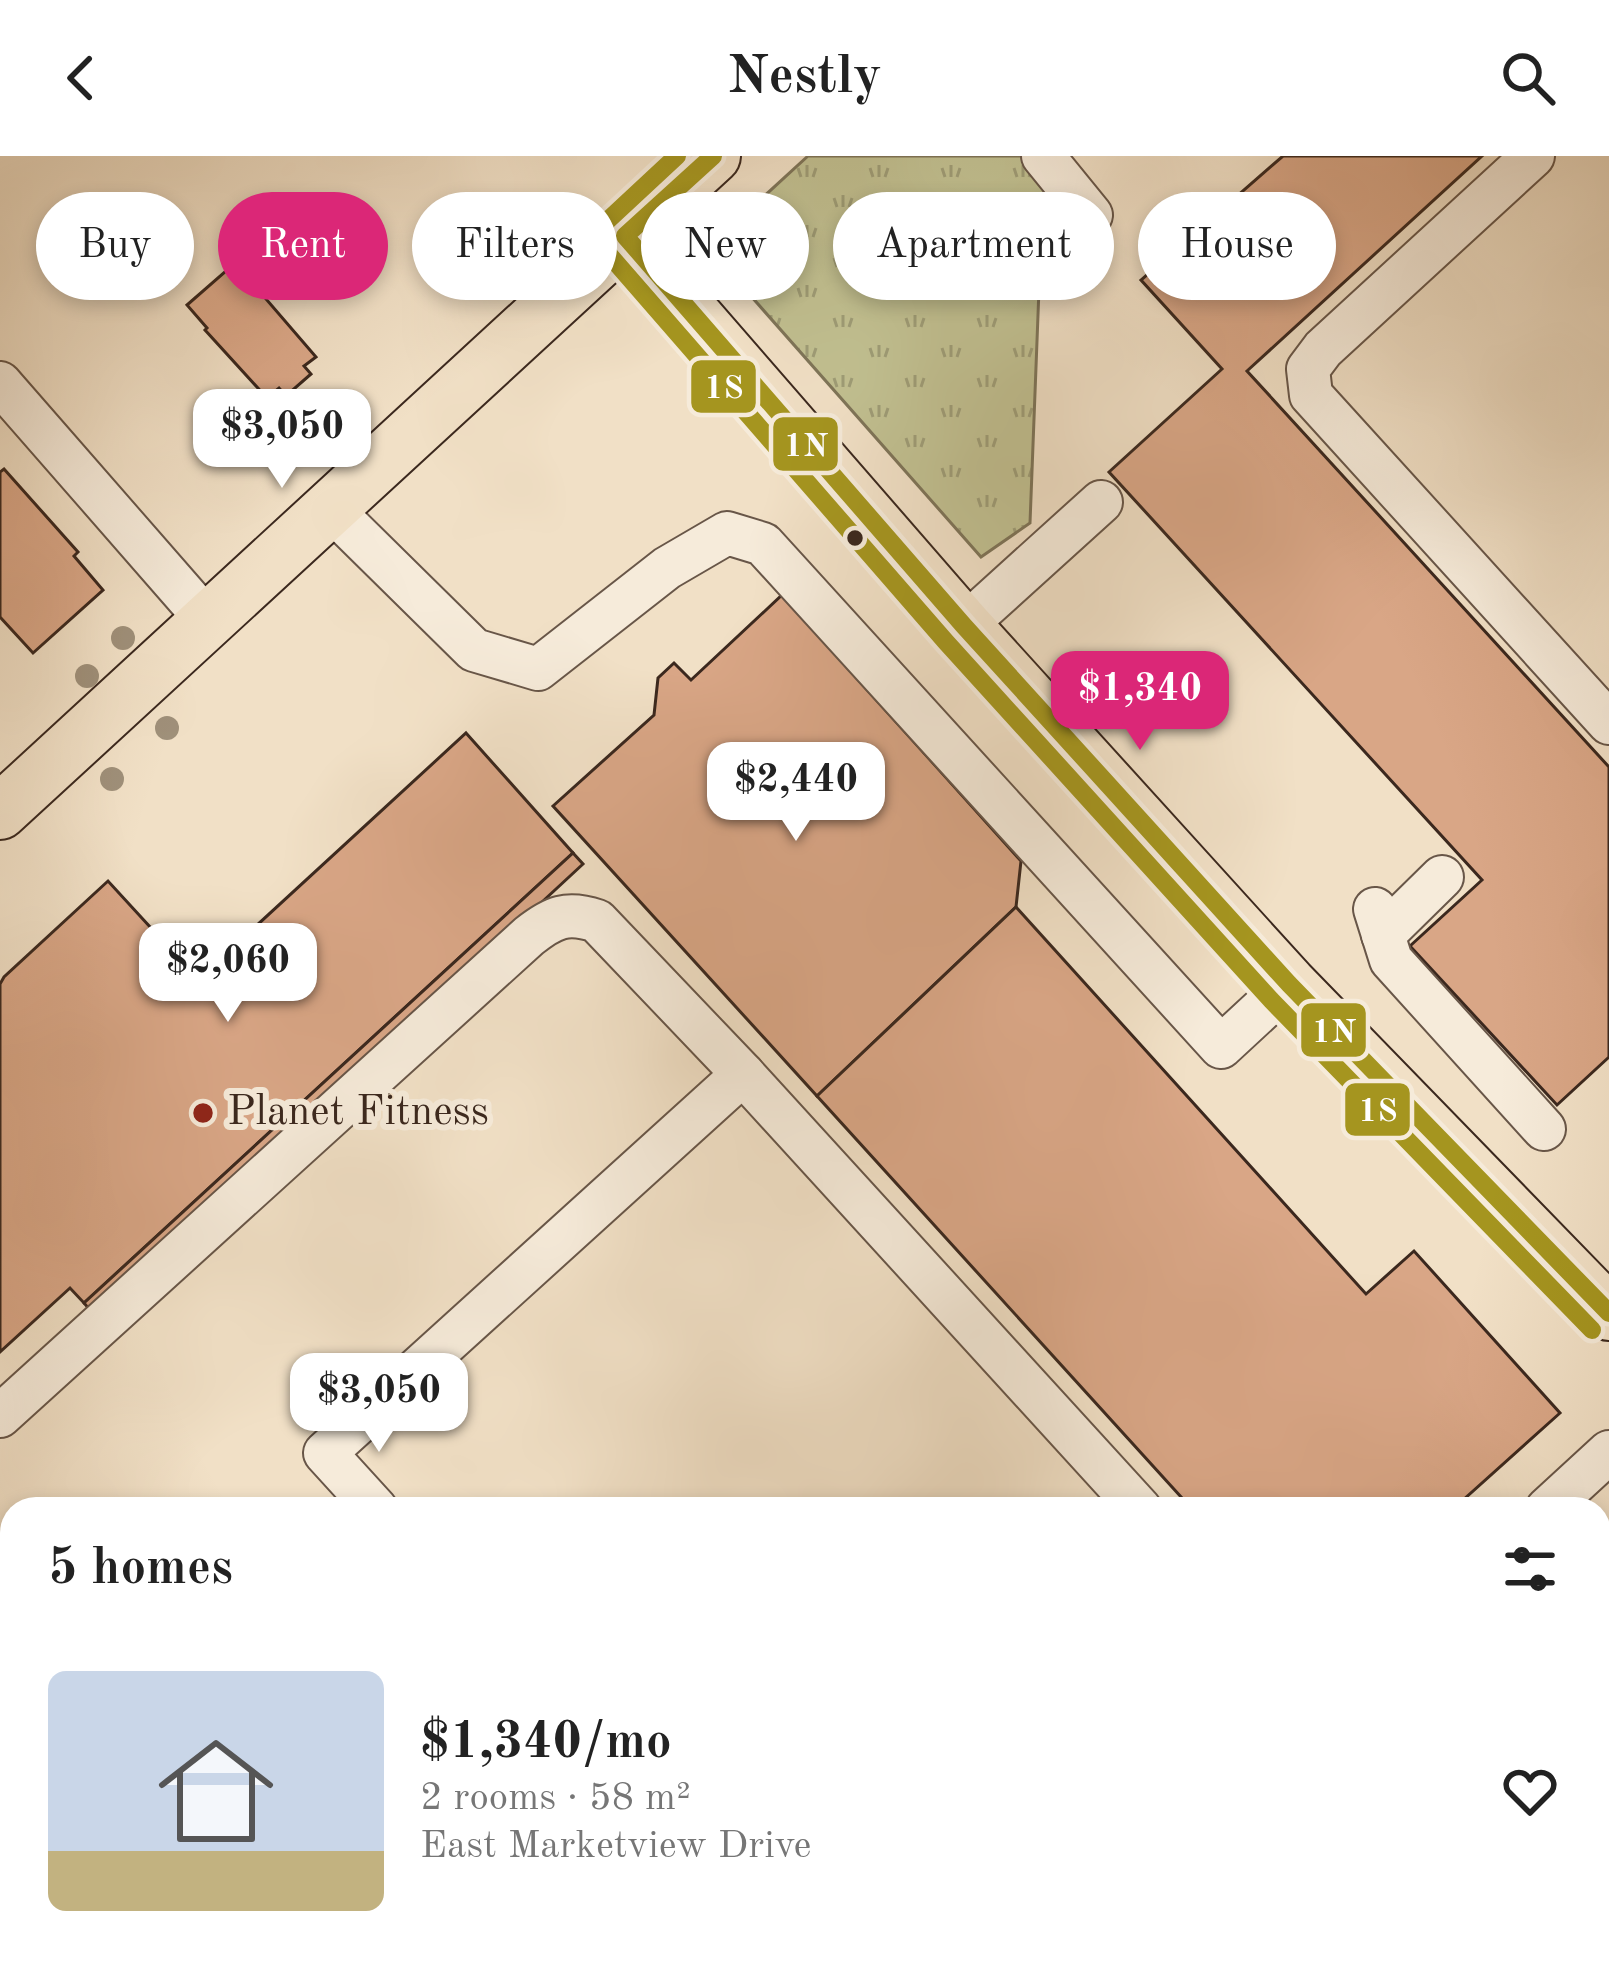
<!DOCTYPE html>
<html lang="en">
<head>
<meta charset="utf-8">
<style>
  :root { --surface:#fff; --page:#f6f6f6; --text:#222; --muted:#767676; --line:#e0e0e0; --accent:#db2777 }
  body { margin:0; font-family:"Old Standard TT",serif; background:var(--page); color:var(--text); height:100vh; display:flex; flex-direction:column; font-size:45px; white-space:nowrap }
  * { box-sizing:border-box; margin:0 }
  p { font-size:39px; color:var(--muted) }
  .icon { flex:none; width:66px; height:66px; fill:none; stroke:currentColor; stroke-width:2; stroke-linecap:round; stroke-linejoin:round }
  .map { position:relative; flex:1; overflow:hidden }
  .details { position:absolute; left:0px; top:1341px; width:1611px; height:471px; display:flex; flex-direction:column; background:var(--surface); border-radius:36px 36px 0 0; box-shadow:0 6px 18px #0003 }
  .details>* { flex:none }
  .guide { position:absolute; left:36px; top:36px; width:1539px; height:108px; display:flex; gap:24px }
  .price { position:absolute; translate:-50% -102px; padding:0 27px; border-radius:24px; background:#fff; color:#222; font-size:39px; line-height:78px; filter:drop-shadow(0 3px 6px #0008) }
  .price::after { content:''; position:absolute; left:50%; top:72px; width:36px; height:27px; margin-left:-18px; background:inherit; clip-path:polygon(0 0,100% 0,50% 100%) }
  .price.current { background:var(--accent); color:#fff }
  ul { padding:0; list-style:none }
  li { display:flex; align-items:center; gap:36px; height:300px; padding:0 48px }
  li+li { border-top:3px solid var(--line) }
  li span { display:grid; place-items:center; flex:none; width:336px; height:240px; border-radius:18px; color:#555 }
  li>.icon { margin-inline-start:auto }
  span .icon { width:144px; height:144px; fill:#fffc; stroke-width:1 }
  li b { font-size:51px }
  h2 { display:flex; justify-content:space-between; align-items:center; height:144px; padding:0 48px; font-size:51px }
  .pill { padding:0 42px; border-radius:54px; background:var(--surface); box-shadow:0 6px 18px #0003; font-size:42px; line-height:108px }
  .pill.current { background:var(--accent); color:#fff }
  header { display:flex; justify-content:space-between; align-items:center; height:156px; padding:0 48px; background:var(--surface); font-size:54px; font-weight:800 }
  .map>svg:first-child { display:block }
  .grass { fill:url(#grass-tufts); stroke:#7e7458; stroke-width:3 }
  .building { fill:#d9a686; stroke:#3b281e; stroke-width:3 }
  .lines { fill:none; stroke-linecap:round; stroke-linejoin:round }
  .minor-casing { stroke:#685648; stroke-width:46 }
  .major-casing { stroke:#3b281e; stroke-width:58 }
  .minor { stroke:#f6ebda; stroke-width:42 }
  .major { stroke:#f1e0c6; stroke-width:54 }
  .bus-1-casing { stroke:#f6ebda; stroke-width:27 }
  .bus-2-casing { stroke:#f6ebda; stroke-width:27 }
  .bus-1 { stroke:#a5951f; stroke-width:18 }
  .bus-2 { stroke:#a5951f; stroke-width:18 }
  .tree { fill:#9f907a }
  .bus-dot { fill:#3b281e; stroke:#f6ebda; stroke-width:4.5 }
  .poi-dot { fill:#8f2418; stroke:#f6ebda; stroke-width:4.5 }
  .labels { text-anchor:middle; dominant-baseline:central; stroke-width:12; stroke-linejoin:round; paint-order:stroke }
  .poi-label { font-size:42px; fill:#3b281e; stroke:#f6ebda; text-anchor:start }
  .line-badge { stroke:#f6ebda; stroke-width:4.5 }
  .badge-label { font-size:33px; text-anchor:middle; font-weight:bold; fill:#fff }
</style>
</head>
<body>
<header><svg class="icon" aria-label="back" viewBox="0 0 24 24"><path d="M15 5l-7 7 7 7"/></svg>Nestly<svg class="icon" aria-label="search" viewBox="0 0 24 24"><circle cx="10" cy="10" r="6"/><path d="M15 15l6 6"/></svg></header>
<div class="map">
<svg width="1609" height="1811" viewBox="0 0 1609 1811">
  <defs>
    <pattern id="grass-tufts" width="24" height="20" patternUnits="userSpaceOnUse" patternTransform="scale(3)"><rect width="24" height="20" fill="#c1c091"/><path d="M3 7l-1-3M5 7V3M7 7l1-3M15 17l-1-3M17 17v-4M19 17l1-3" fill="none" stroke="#9e9c76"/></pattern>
  </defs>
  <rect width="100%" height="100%" fill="#f1e0c6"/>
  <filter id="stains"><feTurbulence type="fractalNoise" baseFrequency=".00167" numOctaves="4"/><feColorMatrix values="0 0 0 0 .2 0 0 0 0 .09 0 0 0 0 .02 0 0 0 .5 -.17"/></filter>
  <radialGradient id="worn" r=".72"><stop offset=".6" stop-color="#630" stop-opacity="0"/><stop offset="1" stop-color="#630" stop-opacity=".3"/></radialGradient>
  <path class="grass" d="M 808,0 L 1021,0 L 1048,34 L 1066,82 L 1041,81 L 1030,367 L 981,401 L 735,122 L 736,82 L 749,54 Z"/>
  <g class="building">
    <path d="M 1283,0 L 1482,0 L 1247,215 L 1609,611 L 1609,901 L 1557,949 L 1410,790 L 1482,724 L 1109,316 L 1222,213 L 1141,124 Z"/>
    <path d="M 235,107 L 316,201 L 304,210 L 311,218 L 286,240 L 279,232 L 267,242 L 205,174 L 207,172 L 187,149 Z"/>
    <path d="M 4,313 L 78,396 L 74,400 L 103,434 L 33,497 L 0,461 L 0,316 Z"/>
    <path d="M 782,439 L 1021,705 L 1016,751 L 817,940 L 553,650 L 654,559 L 658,522 L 674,507 L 691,524 Z"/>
    <path d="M 466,577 L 573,697 L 84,1147 L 70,1132 L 0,1196 L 0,828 L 4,821 L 108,725 L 174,797 L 182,789 L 206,816 Z"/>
    <path d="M 573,697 L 583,708 L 95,1160 L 84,1147 Z"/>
    <path d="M 1016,751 L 1366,1138 L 1414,1095 L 1560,1257 L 1453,1353 L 1192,1353 L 817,940 Z"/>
    <path d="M 1609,1545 L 1609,1669 L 1599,1678 L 1599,1554 Z"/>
    <path d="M 493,1800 L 581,1800 L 570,1811 L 503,1811 Z"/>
    <path d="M 1373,1800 L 1457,1800 L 1456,1811 L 1372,1811 Z"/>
  </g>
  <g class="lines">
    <defs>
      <g id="minor">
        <path d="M 1043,0 L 1091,59"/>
        <path d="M 1533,0 L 1323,193 L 1308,213 L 1311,239 L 1609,567"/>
        <path d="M 0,227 L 207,464"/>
        <path d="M 330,352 L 474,494 L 538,513 L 667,412 L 727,377 L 763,388 L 1221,891 L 1289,828"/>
        <path d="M 964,470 L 1101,346"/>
        <path d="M 1375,753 L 1391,804 L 1544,973"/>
        <path d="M 1383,779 L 1442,721"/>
        <path d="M 0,1260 L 529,780 C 553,761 567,755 597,765 L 743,918 L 1140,1353"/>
        <path d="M 376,1353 L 325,1297 L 743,918"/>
        <path d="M 1547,1353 L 1609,1296"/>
        <path d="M 1599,1507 L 1609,1498"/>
        <path d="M 0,1652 L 12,1657"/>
        <path d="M 277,1800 L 298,1811"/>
        <path d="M 784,1800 L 794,1811"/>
        <path d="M 639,1811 L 651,1800"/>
        <path d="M 696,1811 L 708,1800"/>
        <path d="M 1053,1811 L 1065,1800"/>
        <path d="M 1206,1811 L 1209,1800"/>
        <path d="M 1309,1811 L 1313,1800"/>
        <path d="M 1542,1811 L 1551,1800"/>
      </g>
      <g id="major">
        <path d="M 625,80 L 964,470 L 1289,828 L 1609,1157"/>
        <path d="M 0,656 L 713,0"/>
      </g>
    </defs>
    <use href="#minor" class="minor-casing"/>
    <use href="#major" class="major-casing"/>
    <use href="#minor" class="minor"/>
    <use href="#major" class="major"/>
    <defs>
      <path id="bus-1" d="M 713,0 L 625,80 L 964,470 L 1289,828 L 1609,1157"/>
      <path id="bus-2" d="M 677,0 L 606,66 L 601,79 L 605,94 L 946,486 L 1271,844 L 1592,1174"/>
    </defs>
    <use href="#bus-1" class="bus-1-casing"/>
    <use href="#bus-2" class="bus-2-casing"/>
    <use href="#bus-1" class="bus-1"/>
    <use href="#bus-2" class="bus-2"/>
  </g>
  <g class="tree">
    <circle cx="123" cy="482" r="12"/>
    <circle cx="87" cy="520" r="12"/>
    <circle cx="167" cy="572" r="12"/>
    <circle cx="112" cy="623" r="12"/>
  </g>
  <circle class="bus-dot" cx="855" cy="382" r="10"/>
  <circle class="poi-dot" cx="203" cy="957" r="12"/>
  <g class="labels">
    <g class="poi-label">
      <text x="227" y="957">Planet Fitness</text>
    </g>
  </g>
  <g class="line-badge">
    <rect x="689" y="202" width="69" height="57" rx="12" fill="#a5951f"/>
    <rect x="771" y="259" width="69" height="58" rx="12" fill="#a5951f"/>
    <rect x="1299" y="845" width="69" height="58" rx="12" fill="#a5951f"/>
    <rect x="1343" y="925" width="69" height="57" rx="12" fill="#a5951f"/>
  </g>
  <g class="badge-label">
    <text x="724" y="242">1S</text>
    <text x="806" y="300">1N</text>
    <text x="1334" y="886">1N</text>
    <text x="1378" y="965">1S</text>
  </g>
  <rect width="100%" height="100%" filter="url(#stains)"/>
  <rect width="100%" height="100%" fill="url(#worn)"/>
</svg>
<b class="price" style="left:282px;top:335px">$3,050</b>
<b class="price current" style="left:1140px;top:597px">$1,340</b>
<b class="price" style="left:796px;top:688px">$2,440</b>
<b class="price" style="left:228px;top:869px">$2,060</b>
<b class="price" style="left:379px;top:1299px">$3,050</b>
<div class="guide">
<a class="pill">Buy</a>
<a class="pill current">Rent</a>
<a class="pill">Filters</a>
<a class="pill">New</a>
<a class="pill">Apartment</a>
<a class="pill">House</a>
</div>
<section class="details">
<h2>5 homes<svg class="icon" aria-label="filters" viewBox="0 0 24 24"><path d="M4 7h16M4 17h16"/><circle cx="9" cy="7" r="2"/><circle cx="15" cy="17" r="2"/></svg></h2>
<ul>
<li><span style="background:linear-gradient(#c9d6e8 75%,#c2b280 0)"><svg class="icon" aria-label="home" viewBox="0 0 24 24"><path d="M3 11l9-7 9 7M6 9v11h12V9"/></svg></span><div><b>$1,340/mo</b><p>2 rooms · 58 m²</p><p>East Marketview Drive</p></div><svg class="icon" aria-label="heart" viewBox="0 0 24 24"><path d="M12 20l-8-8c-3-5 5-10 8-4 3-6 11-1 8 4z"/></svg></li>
</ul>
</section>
</div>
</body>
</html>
